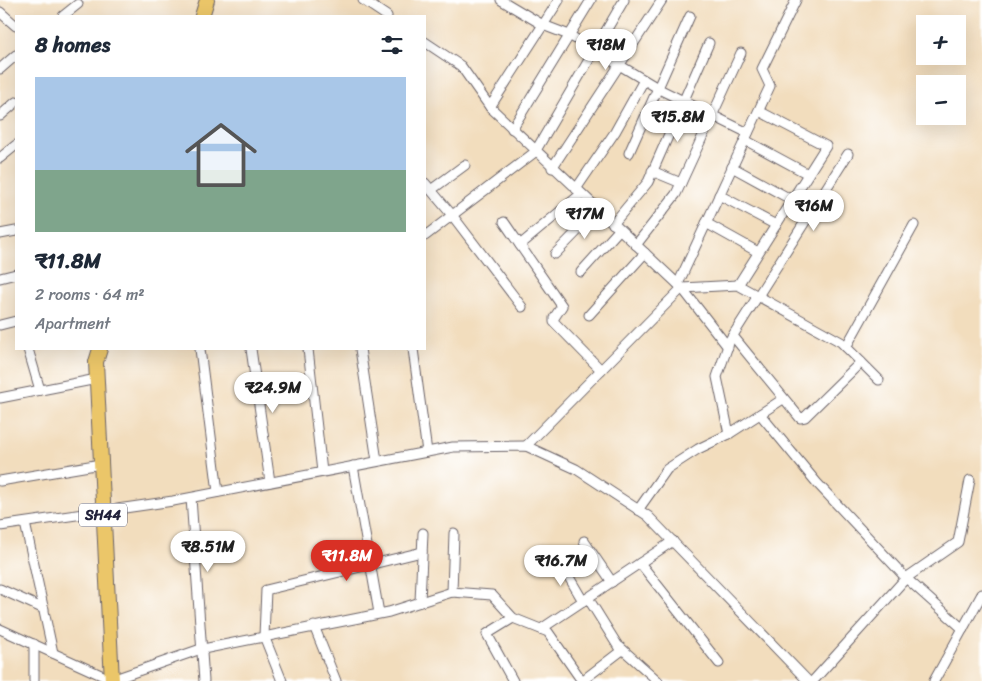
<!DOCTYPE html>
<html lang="en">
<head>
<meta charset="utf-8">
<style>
  :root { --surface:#fff; --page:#f6f6f7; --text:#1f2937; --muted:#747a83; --line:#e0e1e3; --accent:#d93025 }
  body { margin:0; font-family:Sriracha,sans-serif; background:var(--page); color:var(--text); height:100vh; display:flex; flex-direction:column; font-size:19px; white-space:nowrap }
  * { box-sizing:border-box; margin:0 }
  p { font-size:16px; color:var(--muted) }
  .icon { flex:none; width:28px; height:28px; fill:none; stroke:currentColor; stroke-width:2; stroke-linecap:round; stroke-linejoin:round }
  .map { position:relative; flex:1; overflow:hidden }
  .sheet { position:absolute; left:15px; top:15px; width:411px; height:335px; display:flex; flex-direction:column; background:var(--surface); border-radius:0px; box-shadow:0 5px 20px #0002 }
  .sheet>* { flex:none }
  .buttons { position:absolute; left:916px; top:15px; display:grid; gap:10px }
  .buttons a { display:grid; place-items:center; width:50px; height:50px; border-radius:0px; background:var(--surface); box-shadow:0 5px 20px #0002; font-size:25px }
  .price { position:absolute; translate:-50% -42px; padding:0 11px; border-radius:18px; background:#fff; color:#222; font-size:16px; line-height:32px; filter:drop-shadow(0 1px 2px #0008) }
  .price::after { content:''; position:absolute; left:50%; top:30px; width:15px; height:11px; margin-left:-8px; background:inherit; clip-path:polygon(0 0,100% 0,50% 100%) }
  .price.current { background:var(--accent); color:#fff }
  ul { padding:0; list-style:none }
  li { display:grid; align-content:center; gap:10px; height:265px; padding:0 20px }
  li+li { border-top:1px solid var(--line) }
  li span { display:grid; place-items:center; height:155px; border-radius:0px; color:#555 }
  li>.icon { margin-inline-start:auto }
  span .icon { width:90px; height:90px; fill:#fffc; stroke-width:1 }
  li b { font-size:21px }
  h2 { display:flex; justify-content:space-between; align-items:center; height:60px; padding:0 20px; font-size:21px }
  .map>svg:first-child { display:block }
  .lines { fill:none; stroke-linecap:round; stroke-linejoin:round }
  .street-casing { stroke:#6b6368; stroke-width:11 }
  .primary-casing { stroke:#6b6368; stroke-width:16 }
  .street { stroke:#fff; stroke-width:9 }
  .primary { stroke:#ebc669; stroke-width:14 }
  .labels { text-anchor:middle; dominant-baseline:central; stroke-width:5; stroke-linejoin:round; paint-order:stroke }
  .shield { fill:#fff; stroke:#646476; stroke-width:1 }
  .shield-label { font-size:14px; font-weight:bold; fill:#22223b }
</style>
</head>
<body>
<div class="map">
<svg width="982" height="681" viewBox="0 0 982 681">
  <rect width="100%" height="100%" fill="#fff"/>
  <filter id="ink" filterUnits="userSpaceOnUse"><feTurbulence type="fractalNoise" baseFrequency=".02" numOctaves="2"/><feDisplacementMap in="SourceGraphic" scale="10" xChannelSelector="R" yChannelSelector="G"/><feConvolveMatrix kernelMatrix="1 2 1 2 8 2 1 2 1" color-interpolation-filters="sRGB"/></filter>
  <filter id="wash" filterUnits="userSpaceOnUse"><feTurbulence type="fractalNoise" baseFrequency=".0096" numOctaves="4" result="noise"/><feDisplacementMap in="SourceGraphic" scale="20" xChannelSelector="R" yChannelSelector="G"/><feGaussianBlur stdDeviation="1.12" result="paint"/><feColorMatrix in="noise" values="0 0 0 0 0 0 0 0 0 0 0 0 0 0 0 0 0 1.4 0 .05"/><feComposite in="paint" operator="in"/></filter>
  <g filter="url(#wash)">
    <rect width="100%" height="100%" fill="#f2ddbd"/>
  </g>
  <g filter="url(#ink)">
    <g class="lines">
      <defs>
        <g id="street">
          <path d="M 363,0 L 387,16"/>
          <path d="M 501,0 L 543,25 L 559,0"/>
          <path d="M 0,12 L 16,26"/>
          <path d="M 63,16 L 78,4"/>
          <path d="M 425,42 L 461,66 L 490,107 L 682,288 L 728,347"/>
          <path d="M 0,69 L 16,55"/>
          <path d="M 490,107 L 543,25 L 569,35 L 661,90 L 748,133"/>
          <path d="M 0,116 L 16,102"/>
          <path d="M 512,129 L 591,0"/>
          <path d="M 745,140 L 808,174"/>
          <path d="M 629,153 L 690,16"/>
          <path d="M 0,158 L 16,145"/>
          <path d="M 732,167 L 792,200"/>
          <path d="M 552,168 L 662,0"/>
          <path d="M 652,171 L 681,183"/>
          <path d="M 425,183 L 452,215 L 522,307"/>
          <path d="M 576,189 L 615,132 L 644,80"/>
          <path d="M 431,190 L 465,165"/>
          <path d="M 719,195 L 776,225"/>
          <path d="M 504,222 L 562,306 L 554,318 L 554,322 L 601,370"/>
          <path d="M 706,223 L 758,252"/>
          <path d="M 613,224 L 648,182 L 709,43"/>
          <path d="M 0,234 L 16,231"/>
          <path d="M 425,236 L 535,152 L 624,0"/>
          <path d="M 520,245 L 581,194"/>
          <path d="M 636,245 L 676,194 L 741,53"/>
          <path d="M 555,254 L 598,210"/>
          <path d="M 581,272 L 619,230"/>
          <path d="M 0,278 L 16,274"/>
          <path d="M 678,284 L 770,86 L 762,69 L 796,0"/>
          <path d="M 738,285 L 826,146 L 759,111"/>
          <path d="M 589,315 L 645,253"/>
          <path d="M 0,325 L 16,321"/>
          <path d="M 733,336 L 800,418 L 805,417 L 861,362"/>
          <path d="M 846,347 L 914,225"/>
          <path d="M 28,349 L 40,390"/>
          <path d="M 200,349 L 218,492"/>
          <path d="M 251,349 L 270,482"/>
          <path d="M 308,349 L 322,472"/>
          <path d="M 360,349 L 377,461"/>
          <path d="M 413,349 L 427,452"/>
          <path d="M 0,398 L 97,379"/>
          <path d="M 760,414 L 783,399"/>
          <path d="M 729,434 L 717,377 L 730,340 L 848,154"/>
          <path d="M 526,446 L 682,288 L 738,285 L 841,342 L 879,380"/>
          <path d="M 353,466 L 379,613"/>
          <path d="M 0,481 L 101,464"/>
          <path d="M 191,498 L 204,681"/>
          <path d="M 638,510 L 667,469 L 698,449 L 729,434 L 760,414 L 817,483 L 906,578 L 958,542 L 970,480"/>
          <path d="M 25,523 L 53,653"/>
          <path d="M 0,526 L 173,501 L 453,447 L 526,446 L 576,469 L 648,516 L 808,681"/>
          <path d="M 584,541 L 612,582"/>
          <path d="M 559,560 L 583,601"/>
          <path d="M 640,563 L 719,663"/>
          <path d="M 0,589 L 44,609"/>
          <path d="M 452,592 L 454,533"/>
          <path d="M 420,602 L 423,533"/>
          <path d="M 513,618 L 487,634 L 513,681"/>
          <path d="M 314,626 L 336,681"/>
          <path d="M 0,629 L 112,680 L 198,650 L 389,612 L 452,592 L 492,595 L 513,618 L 548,632 L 582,681"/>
          <path d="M 541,629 L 673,541"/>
          <path d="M 620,647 L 658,681"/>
          <path d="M 34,681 L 34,644"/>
          <path d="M 282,681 L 264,636 L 266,590 L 422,552"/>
          <path d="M 582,681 L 621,651 L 588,598"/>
          <path d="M 813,681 L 906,578 L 963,629"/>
          <path d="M 934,681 L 982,594"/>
        </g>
        <g id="primary">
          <path d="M 202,16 L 207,0"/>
          <path d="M 100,349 L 96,362 L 112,681"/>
        </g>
      </defs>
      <use href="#street" class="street-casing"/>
      <use href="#primary" class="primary-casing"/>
      <use href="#street" class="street"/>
      <use href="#primary" class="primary"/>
    </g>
  </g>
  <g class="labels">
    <rect class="shield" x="79" y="503.5" width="48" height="23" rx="4"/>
    <g class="shield-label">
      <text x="103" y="515">SH44</text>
    </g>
  </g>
</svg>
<div class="buttons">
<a>+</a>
<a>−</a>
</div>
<b class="price" style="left:606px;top:71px">₹18M</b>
<b class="price" style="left:678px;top:143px">₹15.8M</b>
<b class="price" style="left:814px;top:232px">₹16M</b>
<b class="price" style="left:585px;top:240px">₹17M</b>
<b class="price" style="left:273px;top:414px">₹24.9M</b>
<b class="price" style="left:208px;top:573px">₹8.51M</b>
<b class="price current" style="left:347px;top:582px">₹11.8M</b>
<b class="price" style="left:561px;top:587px">₹16.7M</b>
<section class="sheet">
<h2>8 homes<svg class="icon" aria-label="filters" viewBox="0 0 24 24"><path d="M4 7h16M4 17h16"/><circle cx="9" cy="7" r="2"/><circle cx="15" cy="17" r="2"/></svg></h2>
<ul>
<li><span style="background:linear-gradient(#a9c7e8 60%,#7fa58c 0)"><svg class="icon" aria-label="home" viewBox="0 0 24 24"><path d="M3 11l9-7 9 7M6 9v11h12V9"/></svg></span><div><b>₹11.8M</b><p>2 rooms · 64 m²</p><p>Apartment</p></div></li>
</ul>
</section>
</div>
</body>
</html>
